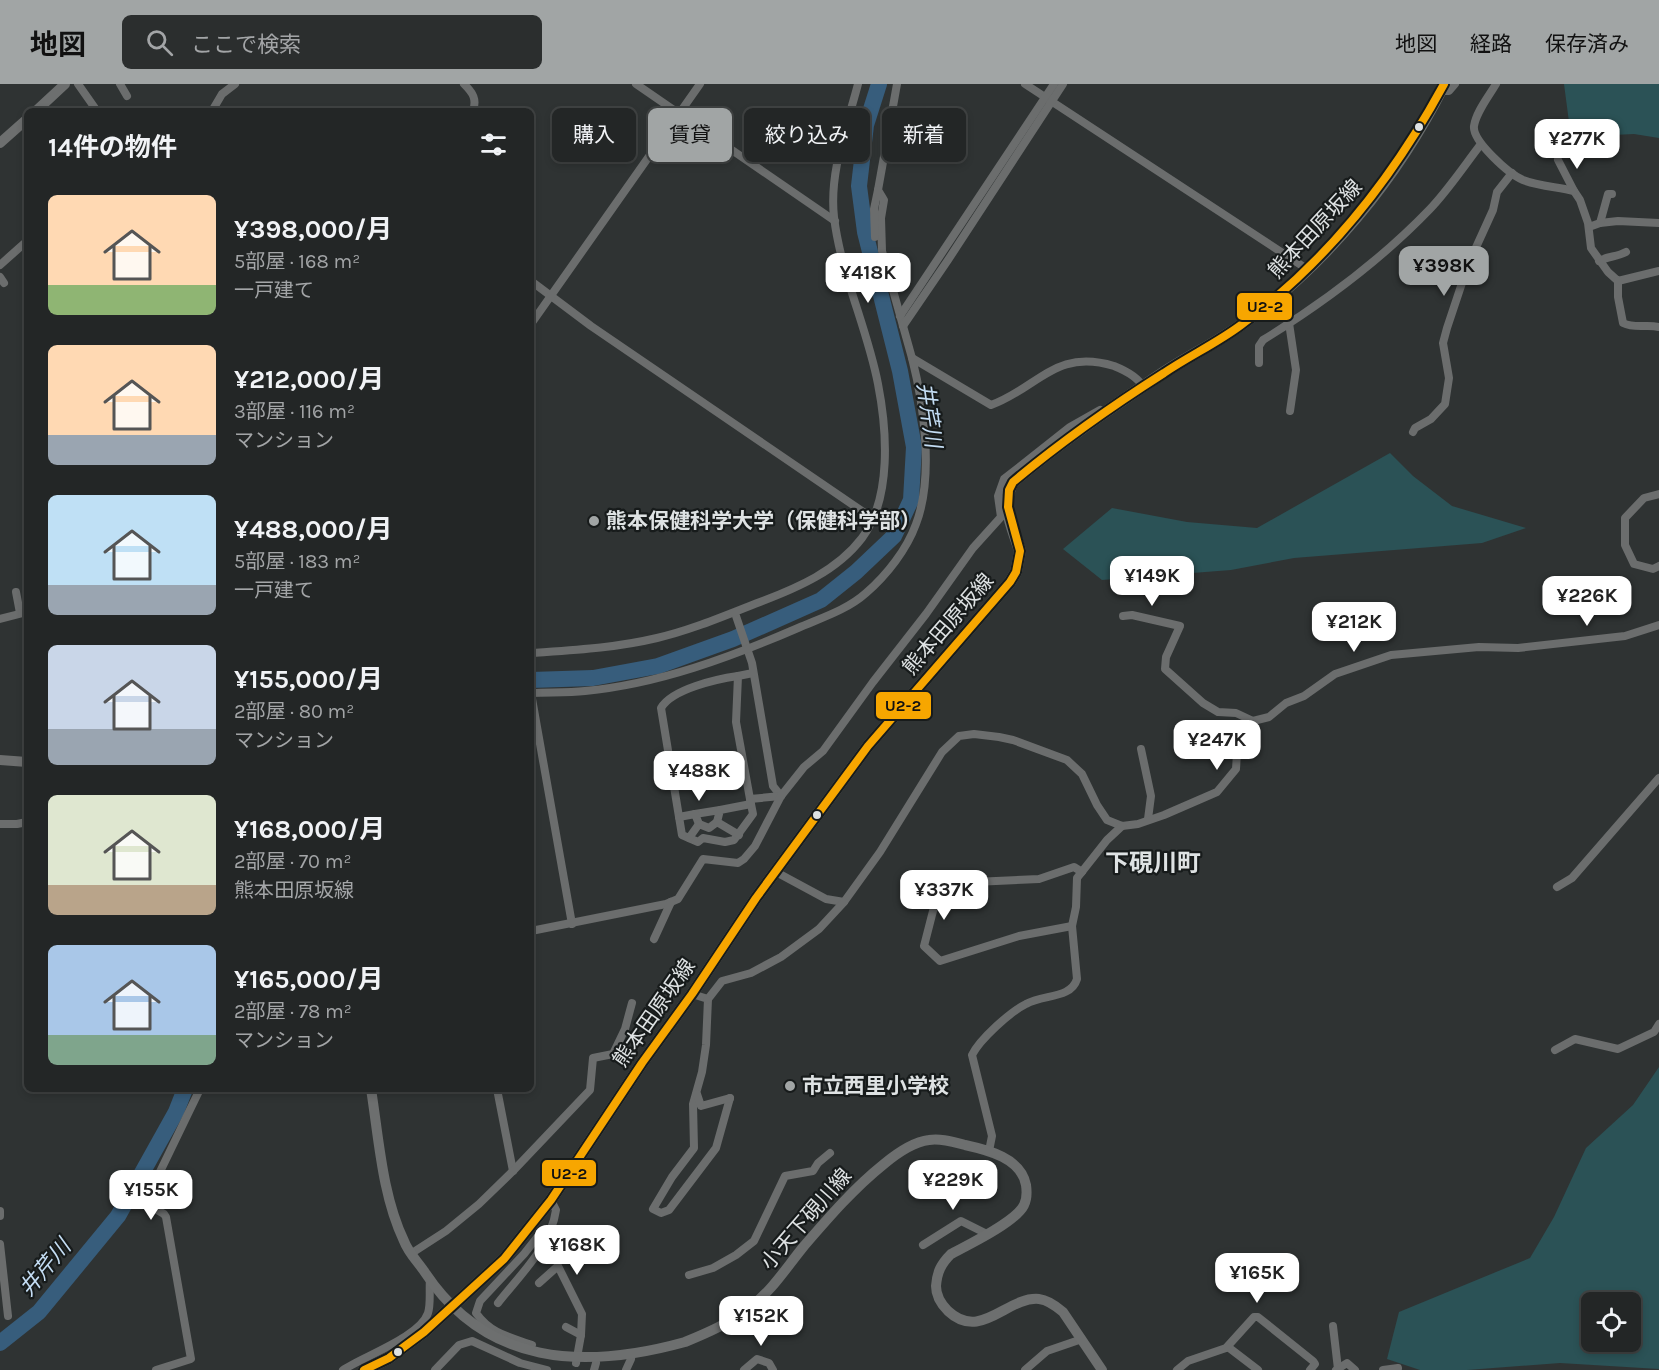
<!DOCTYPE html>
<html lang="ja">
<head>
<meta charset="utf-8">
<style>
  :root { --surface:#232626; --page:#2b2e2e; --text:#f1f3f6; --muted:#a3a5a7; --line:#404343; --accent:#a1a5a5 }
  body { margin:0; font-family:Karla,"Noto Sans JP",sans-serif; background:var(--page); color:var(--text); height:100vh; display:flex; flex-direction:column; font-size:22px; white-space:nowrap }
  * { box-sizing:border-box; margin:0 }
  p { font-size:20px; color:var(--muted) }
  .icon { flex:none; width:33px; height:33px; fill:none; stroke:currentColor; stroke-width:2; stroke-linecap:round; stroke-linejoin:round }
  .map { position:relative; flex:1; overflow:hidden }
  .details { position:absolute; left:24px; top:24px; width:510px; height:984px; display:flex; flex-direction:column; background:var(--surface); border-radius:9px; box-shadow:0 3px 9px #0003,0 0 0 2px var(--line) }
  .details>* { flex:none }
  .banner { position:absolute; left:552px; top:24px; width:570px; height:54px; display:flex; gap:12px }
  .buttons { position:absolute; left:1581px; top:1208px; display:grid; gap:12px }
  .buttons a { display:grid; place-items:center; width:60px; height:60px; border-radius:9px; background:var(--surface); box-shadow:0 3px 9px #0003,0 0 0 2px var(--line); font-size:30px }
  .price { position:absolute; translate:-50% -51px; padding:0 14px; border-radius:12px; background:#fff; color:#222; font-size:20px; line-height:39px; filter:drop-shadow(0 2px 3px #0008) }
  .price::after { content:''; position:absolute; left:50%; top:36px; width:18px; height:14px; margin-left:-9px; background:inherit; clip-path:polygon(0 0,100% 0,50% 100%) }
  .price.on { background:var(--accent); color:#111 }
  ul { padding:0; list-style:none }
  li { display:flex; align-items:center; gap:18px; height:150px; padding:0 24px }
  li span { display:grid; place-items:center; flex:none; width:168px; height:120px; border-radius:9px; color:#555 }
  li>.icon { margin-inline-start:auto }
  span .icon { width:72px; height:72px; fill:#fffc; stroke-width:1 }
  li b { font-size:26px }
  h2 { display:flex; justify-content:space-between; align-items:center; height:72px; padding:0 24px; font-size:26px }
  .tag { padding:0 21px; border-radius:9px; background:var(--surface); box-shadow:0 3px 9px #0003,0 0 0 2px var(--line); font-size:21px; line-height:54px }
  .tag.on { background:var(--accent); color:#111 }
  header { display:flex; align-items:center; gap:36px; box-sizing:border-box; height:84px; padding:0 30px; background:var(--accent); color:#111 }
  header strong { font-size:28px }
  nav { display:flex; gap:33px; margin-inline-start:auto; font-size:21px }
  .search { width:420px; height:54px; background:var(--page); display:flex; align-items:center; gap:15px; box-sizing:border-box; padding:0 21px; border-radius:9px; color:var(--muted); font-size:22px }
  .map>svg:first-child { display:block }
  .green { fill:#2b5256; fill-rule:evenodd }
  .lines { fill:none; stroke-linecap:round; stroke-linejoin:round }
  .river { stroke:#375d7c; stroke-width:16 }
  .street { stroke:#6b6d6d; stroke-width:8 }
  .secondary { stroke:#6d6f6f; stroke-width:10 }
  .primary { stroke:#6a6e6e; stroke-width:12 }
  .bus-1-casing { stroke:#171b1b; stroke-width:12 }
  .bus-1 { stroke:#f7a600; stroke-width:8 }
  .bus-dot { fill:#dee2e3; stroke:#171b1b; stroke-width:2 }
  .poi-dot { fill:#a1a5a5; stroke:#171b1b; stroke-width:2 }
  .labels { text-anchor:middle; dominant-baseline:central; stroke-width:4.5; stroke-linejoin:round; paint-order:stroke }
  .street-label { font-size:21px; fill:#dee2e3; stroke:#171b1b }
  .poi-label { font-size:21px; font-weight:bold; fill:#dee2e3; stroke:#171b1b; text-anchor:start }
  .water-label { font-size:22px; font-style:italic; fill:#c4ddf4; stroke:#171b1b }
  .quarter-label { font-size:24px; font-weight:bold; fill:#dee2e3; stroke:#171b1b }
  .line-badge { stroke:#171b1b; stroke-width:2 }
  .pale-badge-label { font-size:16px; text-anchor:middle; font-weight:bold; fill:#111 }
</style>
</head>
<body>
<header>
<strong>地図</strong>
<div class="search"><svg class="icon" aria-label="search" viewBox="0 0 24 24"><circle cx="10" cy="10" r="6"/><path d="M15 15l6 6"/></svg>ここで検索</div>
<nav><a>地図</a><a>経路</a><a>保存済み</a></nav>
</header>
<div class="map">
<svg width="1659" height="1286" viewBox="0 0 1659 1286">
  <rect width="100%" height="100%" fill="#2f3333"/>
  <g class="green">
    <path d="M 1564,0 L 1659,0 L 1659,54 L 1634,50 L 1593,52 L 1569,38 Z"/>
    <path d="M 1390,369 L 1413,392 L 1452,422 L 1526,444 L 1482,459 L 1294,474 L 1231,486 L 1102,496 L 1063,465 L 1112,424 L 1187,438 L 1257,444 Z"/>
    <path d="M 1659,983 L 1659,1285 L 1560,1279 L 1467,1286 L 1420,1286 L 1387,1275 L 1399,1228 L 1530,1174 L 1554,1133 L 1586,1064 L 1633,1021 ZM 1592,1218 L 1630,1218 L 1630,1257 L 1592,1257 Z"/>
  </g>
  <g class="lines">
    <g class="river">
      <path d="M 531,596 L 593,594 L 658,582 L 733,555 L 821,516 L 856,488 L 894,452 L 911,416 L 914,363 L 900,287 L 865,148 L 859,102 L 866,41 L 879,0"/>
      <path d="M 0,1259 L 39,1228 L 118,1132 L 176,1028 L 185,1005"/>
    </g>
    <g class="street">
      <path d="M 78,0 L 97,27"/>
      <path d="M 120,0 L 127,12"/>
      <path d="M 464,0 C 473,9 477,15 473,27"/>
      <path d="M 636,0 L 835,137"/>
      <path d="M 897,0 L 878,106 L 884,116 L 881,134 L 882,167 L 912,274"/>
      <path d="M 1025,0 L 1307,185"/>
      <path d="M 1496,0 C 1489,12 1476,28 1474,42 C 1472,57 1509,90 1523,96 C 1538,102 1558,103 1574,107 L 1580,116 L 1588,139 L 1591,164 L 1608,188 L 1618,197 L 1659,187"/>
      <path d="M 1440,7 L 1449,7 L 1455,0"/>
      <path d="M 212,27 L 222,10 L 235,0"/>
      <path d="M 1558,76 L 1574,107"/>
      <path d="M 1600,139 L 1618,137 L 1659,139"/>
      <path d="M 1589,143 L 1600,139 L 1608,110 L 1612,110"/>
      <path d="M 875,153 L 874,125 L 878,106"/>
      <path d="M 1599,177 C 1608,172 1617,173 1626,168"/>
      <path d="M 0,181 L 27,157"/>
      <path d="M 0,193 L 4,199"/>
      <path d="M 531,197 L 591,242 L 878,438"/>
      <path d="M 1618,197 L 1618,213 L 1623,239 C 1635,245 1647,240 1659,243"/>
      <path d="M 900,232 L 1054,0"/>
      <path d="M 1289,239 L 1296,286 L 1290,327"/>
      <path d="M 531,240 L 700,0"/>
      <path d="M 903,242 L 948,176 L 1063,0"/>
      <path d="M 1259,279 L 1259,262 L 1263,256 C 1323,219 1381,176 1430,125 C 1449,105 1464,82 1481,60"/>
      <path d="M 1413,348 L 1415,344 L 1431,335 L 1445,320 L 1449,294 L 1443,259 L 1447,244 L 1468,181 L 1493,126 L 1497,108 L 1512,89"/>
      <path d="M 1659,410 L 1644,414 L 1625,434 L 1625,461 L 1634,480 L 1653,485 L 1659,482"/>
      <path d="M 16,508 L 20,529"/>
      <path d="M 736,532 L 752,579 L 773,702 L 781,712"/>
      <path d="M 1123,532 L 1132,531 L 1180,542 L 1166,573 L 1165,585 L 1203,619 L 1218,628 L 1236,629 L 1253,637"/>
      <path d="M 0,535 L 27,528"/>
      <path d="M 531,569 C 574,566 615,564 657,554 C 692,546 726,531 760,518 C 797,504 837,487 862,454 C 892,414 887,346 878,300 C 867,243 841,191 834,133 C 829,89 847,42 858,0"/>
      <path d="M 753,589 L 738,592 L 736,638 L 750,715 L 781,712"/>
      <path d="M 738,592 C 717,595 672,605 661,624 L 682,751 L 698,758 L 703,754 L 725,758 L 734,756 L 753,730 L 750,715"/>
      <path d="M 531,609 C 549,608 567,609 585,607 C 659,600 731,573 798,544 C 821,534 847,526 866,509 C 887,491 907,465 916,440 C 934,393 924,321 912,274 L 991,321 C 1038,304 1055,264 1114,282 C 1124,286 1138,293 1143,303"/>
      <path d="M 531,609 L 572,840"/>
      <path d="M 1141,665 L 1151,712 L 1148,735"/>
      <path d="M 695,730 L 720,726"/>
      <path d="M 679,733 L 695,730 L 699,740"/>
      <path d="M 717,738 L 720,726 L 751,720"/>
      <path d="M 0,740 L 17,740 L 27,738"/>
      <path d="M 689,754 L 699,740 L 709,744 L 717,738 L 739,751"/>
      <path d="M 776,788 L 826,815 L 844,818 L 880,768 L 942,668 L 959,652 L 974,650 L 999,653 L 1013,656 L 1067,676 L 1082,690 L 1097,721 L 1107,736 L 1122,742 L 1138,740 L 1164,731 L 1217,708 L 1236,685 L 1237,669 L 1253,637 L 1269,633 L 1286,619 L 1304,612 L 1335,590 L 1391,571 L 1479,563 L 1518,564 L 1625,552 L 1659,541"/>
      <path d="M 1557,803 L 1572,794 L 1659,694"/>
      <path d="M 1072,842 L 1019,852 L 940,877 L 924,862 L 942,792 L 963,792 L 974,798 L 1039,795 L 1074,783 L 1082,788"/>
      <path d="M 531,847 L 666,820 L 678,815 L 703,775 L 738,779 L 744,775 L 755,762 L 781,712 L 804,683 L 823,667 L 873,598 L 926,530 L 973,464 L 1001,433 L 998,412 L 1004,395 L 1070,343 L 1100,326"/>
      <path d="M 654,855 L 671,818"/>
      <path d="M 692,910 L 708,915 L 706,961 L 702,988 L 693,1020 L 694,1064 L 672,1093 L 653,1125 L 661,1129 L 669,1126 L 716,1064 L 730,1014"/>
      <path d="M 708,915 L 722,897 L 751,889 L 781,873 L 819,845 L 844,818"/>
      <path d="M 1555,966 L 1575,955 L 1618,965 L 1654,948 L 1659,940"/>
      <path d="M 497,1005 L 513,1087"/>
      <path d="M 697,1010 L 701,1022 L 730,1014"/>
      <path d="M 989,1067 L 992,1052 L 972,971 C 980,955 1010,928 1026,920 C 1043,910 1071,915 1077,895 L 1072,842 L 1076,823 L 1077,794 L 1107,756 L 1122,742"/>
      <path d="M 0,1127 L 0,1132"/>
      <path d="M 0,1160 L 8,1232"/>
      <path d="M 923,1161 L 961,1137 L 987,1150"/>
      <path d="M 412,1169 L 446,1147 L 479,1120 L 513,1087 L 590,1006 L 593,974 L 613,970 L 625,945 L 632,919"/>
      <path d="M 689,1191 L 713,1184 L 736,1171 L 754,1157 L 785,1092 L 813,1087 L 818,1079 L 830,1069"/>
      <path d="M 539,1199 L 558,1182 L 582,1230 L 581,1251"/>
      <path d="M 498,1219 C 519,1192 551,1162 556,1126 L 551,1116"/>
      <path d="M 1333,1242 L 1338,1285"/>
      <path d="M 566,1243 L 581,1251 L 576,1279"/>
      <path d="M 532,1261 C 510,1253 491,1250 476,1229 L 480,1217 L 524,1170 L 539,1151 L 547,1153"/>
      <path d="M 1228,1263 L 1258,1286"/>
      <path d="M 156,1286 L 191,1275 L 166,1133 L 164,1130 L 147,1120 L 156,1096 L 200,1005"/>
      <path d="M 343,1286 C 364,1272 420,1253 428,1229 C 431,1220 429,1206 430,1196"/>
      <path d="M 435,1286 L 459,1261 L 472,1257 L 520,1279 L 547,1286"/>
      <path d="M 594,1286 L 596,1279"/>
      <path d="M 626,1286 L 631,1275"/>
      <path d="M 744,1286 L 757,1275 L 769,1279 L 773,1286"/>
      <path d="M 1025,1286 L 1047,1267 L 1082,1255"/>
      <path d="M 1177,1286 L 1188,1277 L 1226,1264 L 1254,1233 L 1258,1233 L 1313,1277 L 1315,1280 L 1310,1286"/>
      <path d="M 1336,1286 L 1347,1279 L 1355,1286"/>
      <path d="M 1383,1286 L 1398,1284"/>
    </g>
    <g class="secondary">
      <path d="M 36,27 L 65,0"/>
      <path d="M 0,59 L 27,35"/>
      <path d="M 0,676 L 27,678"/>
      <path d="M 371,1005 C 379,1055 382,1111 404,1157 C 408,1168 417,1177 424,1187 C 486,1282 584,1286 685,1258 C 707,1249 730,1239 749,1224 C 772,1207 786,1184 804,1162 C 829,1133 854,1104 884,1080 C 896,1070 913,1058 929,1056 C 941,1054 953,1058 965,1061 C 988,1066 1021,1074 1026,1101 C 1027,1108 1027,1115 1024,1121 C 1016,1138 968,1161 951,1170 C 941,1180 937,1188 936,1202 C 936,1212 941,1220 948,1227 C 981,1258 1007,1212 1039,1215 C 1048,1216 1056,1222 1063,1228 L 1102,1286"/>
    </g>
    <path class="primary" d="M 364,1286 L 389,1274 L 424,1248 L 504,1175 L 551,1116 L 642,979 L 692,910 L 756,814 L 868,662 L 1010,498 L 1016,488 L 1020,467 C 1013,444 1000,420 1013,398 C 1060,358 1112,323 1163,289 C 1189,272 1216,259 1241,241 C 1327,179 1397,94 1444,0"/>
    <defs>
      <path id="bus-1" d="M 364,1286 L 389,1274 L 424,1248 L 504,1175 L 551,1116 L 642,979 L 692,910 L 756,814 L 868,662 L 1010,498 L 1016,488 L 1020,467 L 1008,423 L 1009,406 L 1013,398 C 1061,358 1112,322 1164,289 C 1189,272 1217,259 1241,241 C 1328,177 1393,94 1444,0"/>
    </defs>
    <use href="#bus-1" class="bus-1-casing"/>
    <use href="#bus-1" class="bus-1"/>
  </g>
  <g class="bus-dot">
    <circle cx="1419" cy="43" r="5"/>
    <circle cx="817" cy="731" r="5"/>
    <circle cx="398" cy="1268" r="5"/>
  </g>
  <g class="poi-dot">
    <circle cx="594" cy="437" r="6"/>
    <circle cx="790" cy="1002" r="6"/>
  </g>
  <g class="labels">
    <g class="street-label">
      <text transform="translate(1315 145) rotate(-47)">熊本田原坂線</text>
      <text transform="translate(948 540) rotate(-49)">熊本田原坂線</text>
      <text transform="translate(654 929) rotate(-55)">熊本田原坂線</text>
      <text transform="translate(806 1135) rotate(-49)">小天下硯川線</text>
    </g>
    <g class="poi-label">
      <text x="606" y="437">熊本保健科学大学（保健科学部）</text>
      <text x="802" y="1002">市立西里小学校</text>
    </g>
    <g class="water-label">
      <text transform="translate(929 331) rotate(82)">井芹川</text>
      <text transform="translate(45 1184) rotate(-50)">井芹川</text>
    </g>
    <g class="quarter-label">
      <text x="1153" y="779">下硯川町</text>
    </g>
  </g>
  <g class="line-badge">
    <rect x="1236" y="208" width="57" height="29" rx="6" fill="#f7a600"/>
    <rect x="875" y="607" width="57" height="29" rx="6" fill="#f7a600"/>
    <rect x="541" y="1075" width="56" height="28" rx="6" fill="#f7a600"/>
  </g>
  <g class="pale-badge-label">
    <text x="1265" y="228">U2-2</text>
    <text x="903" y="627">U2-2</text>
    <text x="569" y="1095">U2-2</text>
  </g>
</svg>
<div class="buttons">
<a><svg class="icon" aria-label="locate" viewBox="0 0 24 24"><circle cx="12" cy="12" r="6"/><path d="M12 2v4M12 18v4M2 12h4M18 12h4"/></svg></a>
</div>
<b class="price" style="left:1577px;top:86px">¥277K</b>
<b class="price on" style="left:1444px;top:213px">¥398K</b>
<b class="price" style="left:868px;top:220px">¥418K</b>
<b class="price" style="left:1152px;top:523px">¥149K</b>
<b class="price" style="left:1587px;top:543px">¥226K</b>
<b class="price" style="left:1354px;top:569px">¥212K</b>
<b class="price" style="left:1217px;top:687px">¥247K</b>
<b class="price" style="left:699px;top:718px">¥488K</b>
<b class="price" style="left:944px;top:837px">¥337K</b>
<b class="price" style="left:953px;top:1127px">¥229K</b>
<b class="price" style="left:151px;top:1137px">¥155K</b>
<b class="price" style="left:577px;top:1192px">¥168K</b>
<b class="price" style="left:1257px;top:1220px">¥165K</b>
<b class="price" style="left:761px;top:1263px">¥152K</b>
<div class="banner">
<a class="tag">購入</a>
<a class="tag on">賃貸</a>
<a class="tag">絞り込み</a>
<a class="tag">新着</a>
</div>
<section class="details">
<h2>14件の物件<svg class="icon" aria-label="filters" viewBox="0 0 24 24"><path d="M4 7h16M4 17h16"/><circle cx="9" cy="7" r="2"/><circle cx="15" cy="17" r="2"/></svg></h2>
<ul>
<li><span style="background:linear-gradient(#ffd9b3 75%,#8fb573 0)"><svg class="icon" aria-label="home" viewBox="0 0 24 24"><path d="M3 11l9-7 9 7M6 9v11h12V9"/></svg></span><div><b>¥398,000/月</b><p>5部屋 · 168 m²</p><p>一戸建て</p></div></li>
<li><span style="background:linear-gradient(#ffd9b3 75%,#9aa5b1 0)"><svg class="icon" aria-label="home" viewBox="0 0 24 24"><path d="M3 11l9-7 9 7M6 9v11h12V9"/></svg></span><div><b>¥212,000/月</b><p>3部屋 · 116 m²</p><p>マンション</p></div></li>
<li><span style="background:linear-gradient(#bfe0f5 75%,#9aa5b1 0)"><svg class="icon" aria-label="home" viewBox="0 0 24 24"><path d="M3 11l9-7 9 7M6 9v11h12V9"/></svg></span><div><b>¥488,000/月</b><p>5部屋 · 183 m²</p><p>一戸建て</p></div></li>
<li><span style="background:linear-gradient(#c9d6e8 70%,#9aa5b1 0)"><svg class="icon" aria-label="home" viewBox="0 0 24 24"><path d="M3 11l9-7 9 7M6 9v11h12V9"/></svg></span><div><b>¥155,000/月</b><p>2部屋 · 80 m²</p><p>マンション</p></div></li>
<li><span style="background:linear-gradient(#dfe7d0 75%,#b9a48a 0)"><svg class="icon" aria-label="home" viewBox="0 0 24 24"><path d="M3 11l9-7 9 7M6 9v11h12V9"/></svg></span><div><b>¥168,000/月</b><p>2部屋 · 70 m²</p><p>熊本田原坂線</p></div></li>
<li><span style="background:linear-gradient(#a9c7e8 75%,#7fa58c 0)"><svg class="icon" aria-label="home" viewBox="0 0 24 24"><path d="M3 11l9-7 9 7M6 9v11h12V9"/></svg></span><div><b>¥165,000/月</b><p>2部屋 · 78 m²</p><p>マンション</p></div></li>
</ul>
</section>
</div>
</body>
</html>
